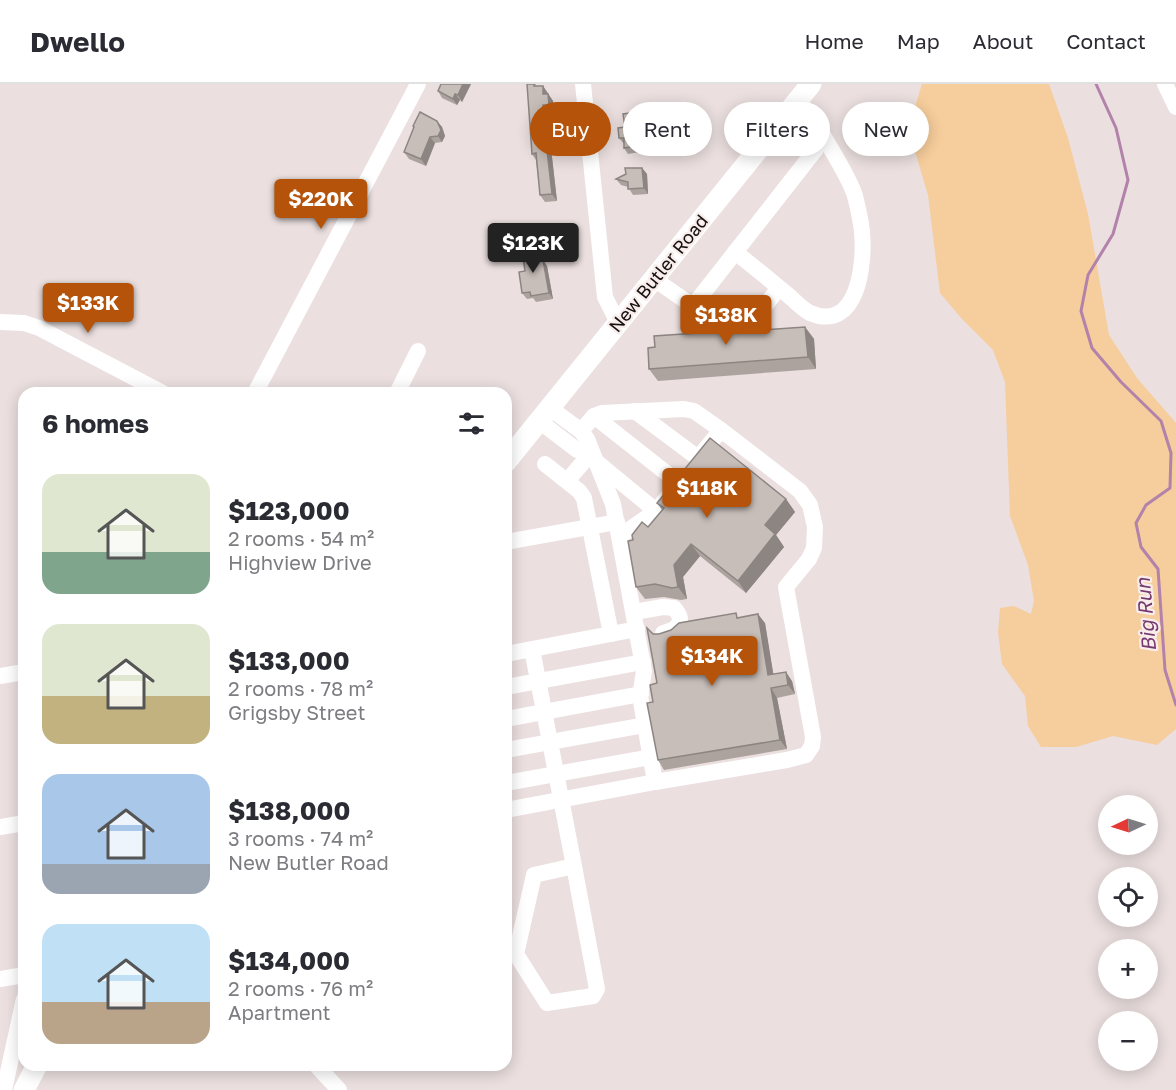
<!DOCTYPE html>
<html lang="en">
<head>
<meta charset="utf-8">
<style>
  :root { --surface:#fff; --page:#f7f7f7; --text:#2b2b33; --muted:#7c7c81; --line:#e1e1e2; --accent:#b45309 }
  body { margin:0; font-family:"Golos Text",sans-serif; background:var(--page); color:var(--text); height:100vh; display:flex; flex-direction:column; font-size:22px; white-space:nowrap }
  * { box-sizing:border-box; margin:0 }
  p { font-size:20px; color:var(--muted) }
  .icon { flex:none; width:33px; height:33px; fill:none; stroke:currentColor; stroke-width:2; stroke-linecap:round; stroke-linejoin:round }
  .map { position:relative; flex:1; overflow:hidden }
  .side { position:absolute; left:18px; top:303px; width:494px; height:684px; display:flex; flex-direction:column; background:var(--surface); border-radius:18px; box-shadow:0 3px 15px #0003 }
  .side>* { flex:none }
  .guide { position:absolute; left:530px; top:18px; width:556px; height:54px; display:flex; gap:12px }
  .needle { width:39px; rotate:266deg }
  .buttons { position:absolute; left:1098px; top:711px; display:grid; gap:12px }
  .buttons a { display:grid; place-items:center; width:60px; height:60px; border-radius:50%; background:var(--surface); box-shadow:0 3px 15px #0003; font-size:30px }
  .price { position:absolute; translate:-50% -51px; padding:0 14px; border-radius:6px; background:var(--accent); color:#fff; font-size:20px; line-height:39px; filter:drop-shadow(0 2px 3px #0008) }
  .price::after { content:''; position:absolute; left:50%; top:36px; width:18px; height:14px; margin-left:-9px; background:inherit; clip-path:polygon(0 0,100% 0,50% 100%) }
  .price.active { background:#222; color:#fff }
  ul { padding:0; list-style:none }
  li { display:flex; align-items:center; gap:18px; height:150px; padding:0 24px }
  li span { display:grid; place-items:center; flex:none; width:168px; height:120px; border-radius:18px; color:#555 }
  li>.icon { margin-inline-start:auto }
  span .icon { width:72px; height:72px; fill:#fffc; stroke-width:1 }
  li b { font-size:26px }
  h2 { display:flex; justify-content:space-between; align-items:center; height:72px; padding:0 24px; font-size:26px }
  .pill { padding:0 21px; border-radius:27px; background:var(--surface); box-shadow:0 3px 15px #0003; font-size:21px; line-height:54px }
  .pill.active { background:var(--accent); color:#fff }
  header { display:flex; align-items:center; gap:36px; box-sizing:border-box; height:84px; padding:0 30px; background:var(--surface); border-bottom:2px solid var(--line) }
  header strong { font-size:28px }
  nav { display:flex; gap:33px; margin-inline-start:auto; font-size:21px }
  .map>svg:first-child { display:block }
  .green { fill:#f6cd9c }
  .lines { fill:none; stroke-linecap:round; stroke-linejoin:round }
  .stream { stroke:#b282ab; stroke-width:3 }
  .minor { stroke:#fff; stroke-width:16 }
  .major { stroke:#fff; stroke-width:21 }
  .wall { fill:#aca39f }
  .shaded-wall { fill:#8c8582 }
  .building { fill:#c8beb9; stroke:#8c8582; stroke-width:1.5 }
  .labels { text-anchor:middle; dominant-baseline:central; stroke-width:4.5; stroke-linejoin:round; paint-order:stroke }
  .street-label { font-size:18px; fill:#13100f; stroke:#f9edec }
  .water-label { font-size:20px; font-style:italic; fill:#763a6f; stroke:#f9edec }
</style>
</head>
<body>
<header>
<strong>Dwello</strong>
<nav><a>Home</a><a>Map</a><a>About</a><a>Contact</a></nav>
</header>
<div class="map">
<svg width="1176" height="1006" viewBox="0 0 1176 1006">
  <rect width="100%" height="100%" fill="#ebdfdf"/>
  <path class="green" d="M 922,0 L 1049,0 L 1068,54 L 1088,130 L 1109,251 L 1137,294 L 1176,339 L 1176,645 L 1157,661 L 1113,652 L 1076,663 L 1041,663 L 1028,642 L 1025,612 L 1002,580 L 998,548 L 1000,524 L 1014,522 L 1031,530 L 1034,517 L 1028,481 L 1010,432 L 1005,298 L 993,266 L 962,235 L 940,209 L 928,111 L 914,64 L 914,26 Z"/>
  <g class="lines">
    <path class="stream" d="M 1096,0 L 1116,44 L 1128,96 L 1113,150 L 1088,191 L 1081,227 L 1092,264 L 1121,298 L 1161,337 L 1171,369 L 1170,404 L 1146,421 L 1136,439 L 1141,463 L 1158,485 L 1165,586 L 1176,621"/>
    <g class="minor">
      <path d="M 583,0 L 605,213 L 618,239"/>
      <path d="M 1165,0 L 1176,23"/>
      <path d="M 735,168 C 753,182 771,197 788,211 C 795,217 802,225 810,229 C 858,249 865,180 862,148 C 861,136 858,124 855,112 C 849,92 829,63 819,44"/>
      <path d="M 654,195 L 693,222 L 816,65 L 819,43 L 798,16"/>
      <path d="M 693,222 L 697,235 L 705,244"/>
      <path d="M 0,238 L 24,239 L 39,244 L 163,309"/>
      <path d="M 728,243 L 745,241 L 753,237 L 779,204"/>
      <path d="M 255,309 L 418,0"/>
      <path d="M 397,309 L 418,267"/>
      <path d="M 635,327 L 698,374"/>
      <path d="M 594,332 L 679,399"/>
      <path d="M 539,337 L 577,366 L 591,369"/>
      <path d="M 581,347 L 594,332 L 602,329 L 684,325 L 694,327 L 721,346 L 698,374"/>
      <path d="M 545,380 L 579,407 L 584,414 L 611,550"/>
      <path d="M 599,380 L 656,427"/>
      <path d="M 567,397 L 591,369"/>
      <path d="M 620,452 L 656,427 L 673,406"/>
      <path d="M 506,458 L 617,438"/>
      <path d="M 634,528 L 663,523 L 674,524 C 686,537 678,546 663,549"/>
      <path d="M 532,565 L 574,782 L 534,791 L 516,870 L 547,919 L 593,912 L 597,905 L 574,782"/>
      <path d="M 506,570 L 637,545"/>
      <path d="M 0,592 L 24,588"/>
      <path d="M 506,603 L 643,578"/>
      <path d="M 506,635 L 641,610"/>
      <path d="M 506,666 L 645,641"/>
      <path d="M 655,698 L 787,676 L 806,671 L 812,662 L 813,653 L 786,503 L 809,475 L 814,464 L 815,443 L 810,421 L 800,407 L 721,346"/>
      <path d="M 506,699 L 651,673"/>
      <path d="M 506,726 L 655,698 L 640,612 L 644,587 L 613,420 L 587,355 L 581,347 L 550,324"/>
      <path d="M 0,743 L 24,739"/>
      <path d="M 0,895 L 24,891"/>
      <path d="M 316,981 L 339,1006"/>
      <path d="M 4,1006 L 24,915"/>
    </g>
    <g class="major">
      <path d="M 506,378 L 811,0"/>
      <path d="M 24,1006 L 37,981"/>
    </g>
  </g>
  <g class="wall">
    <path d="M 471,0 L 462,18 L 460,16 L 457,21 L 442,14 L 438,7 Z"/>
    <path d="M 541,2 L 543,2 L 553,17 L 554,28 L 548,28 L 548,38 L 557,117 L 545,118 L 540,111 L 536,76 L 532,70 Z"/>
    <path d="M 642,34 L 646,67 L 628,70 L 624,64 L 624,60 L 619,54 L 625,43 Z"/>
    <path d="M 437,37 L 442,43 L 445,52 L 442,58 L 435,59 L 426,82 L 409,75 L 404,68 L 414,44 L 413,42 Z"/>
    <path d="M 642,84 L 647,90 L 648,110 L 633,111 L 628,103 L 621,101 L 616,95 Z"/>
    <path d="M 541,170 L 542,176 L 543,176 L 547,182 L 553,215 L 536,218 L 533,214 L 527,215 L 522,209 L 525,187 Z"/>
    <path d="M 717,221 L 725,233 L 719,238 L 718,241 L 721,241 L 726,248 L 805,243 L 814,255 L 816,285 L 658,297 L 649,285 L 655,263 L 698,249 L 706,234 L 706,229 Z"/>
    <path d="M 786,415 L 795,428 L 776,451 L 784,463 L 746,509 L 700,472 L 683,493 L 687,515 L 681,516 L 664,513 L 645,515 L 636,503 L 633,456 L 648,443 L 662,426 L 657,419 Z"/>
    <path d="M 739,533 L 765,539 L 773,590 L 792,597 L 795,610 L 777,614 L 787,665 L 664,686 L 658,676 L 653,618 L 657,599 L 653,550 L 659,550 Z"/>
  </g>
  <g class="shaded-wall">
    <path d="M 463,0 L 471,0 L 462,18 L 458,11 Z"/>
    <path d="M 543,2 L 553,17 L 554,28 L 543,10 Z"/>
    <path d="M 455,10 L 460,16 L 457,21 L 453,15 Z"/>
    <path d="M 543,21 L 548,28 L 548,38 L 557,117 L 552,110 L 543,31 Z"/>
    <path d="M 637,28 L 642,34 L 646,67 L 642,61 Z"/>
    <path d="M 437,37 L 442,43 L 445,52 L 442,58 L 438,52 Z"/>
    <path d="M 430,53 L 435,59 L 426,82 L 421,75 Z"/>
    <path d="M 642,84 L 647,90 L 648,110 L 644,104 Z"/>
    <path d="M 536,164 L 541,170 L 543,183 L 539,177 Z"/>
    <path d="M 543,176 L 547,182 L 553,215 L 549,209 Z"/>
    <path d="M 710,226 L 719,238 L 718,245 L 709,232 Z"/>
    <path d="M 721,241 L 729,253 L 721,249 Z"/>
    <path d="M 805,243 L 814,255 L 816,285 L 808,273 Z"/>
    <path d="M 786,415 L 795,428 L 776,451 L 784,463 L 746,509 L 738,497 L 765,441 Z"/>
    <path d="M 691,460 L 700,472 L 683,493 L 687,515 L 678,503 L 674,481 Z"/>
    <path d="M 758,530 L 765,539 L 775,600 L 768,591 Z"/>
    <path d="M 786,588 L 792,597 L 795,610 L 788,601 Z"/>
    <path d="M 771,604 L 777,614 L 787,665 L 780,656 Z"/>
  </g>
  <g class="building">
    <path d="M 441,0 L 463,0 L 458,11 L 455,10 L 453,15 L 438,7 Z"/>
    <path d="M 527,0 L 535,0 L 534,2 L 543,2 L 543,10 L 548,10 L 549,21 L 543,21 L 543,31 L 552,110 L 540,111 L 536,69 L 532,70 Z"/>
    <path d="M 420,28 L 437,37 L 441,46 L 438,52 L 430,53 L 421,75 L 404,68 L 414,43 L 413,42 Z"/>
    <path d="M 637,28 L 642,61 L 624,64 L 624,54 L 619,54 L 618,44 L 625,43 L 623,30 Z"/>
    <path d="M 625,84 L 642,84 L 644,104 L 628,105 L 628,98 L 616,95 L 626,90 Z"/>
    <path d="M 536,164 L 539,177 L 543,176 L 549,209 L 531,212 L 530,208 L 522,209 L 519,188 L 525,187 L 522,166 Z"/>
    <path d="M 717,221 L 710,226 L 709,232 L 715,240 L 721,241 L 721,249 L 805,243 L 808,273 L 649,285 L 648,264 L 655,263 L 654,252 L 698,249 L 697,242 L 703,240 L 706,234 L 706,229 L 702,222 Z"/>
    <path d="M 710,354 L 786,415 L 765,441 L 775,450 L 738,497 L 691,460 L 674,481 L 678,503 L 672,504 L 655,500 L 636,503 L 628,457 L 633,456 L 632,451 L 642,438 L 648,443 L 664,424 L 657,419 Z"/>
    <path d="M 736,529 L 737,534 L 758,530 L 768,591 L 786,588 L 788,601 L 771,604 L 780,656 L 658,676 L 647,619 L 653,618 L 650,601 L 657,599 L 647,544 L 653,550 L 659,550 L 671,546 L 679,539 Z"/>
  </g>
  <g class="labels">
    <g class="street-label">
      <text transform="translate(658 189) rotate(-51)">New Butler Road</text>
    </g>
    <g class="water-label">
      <text transform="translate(1145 531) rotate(-95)">Big Run</text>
    </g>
  </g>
</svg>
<div class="buttons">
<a><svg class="needle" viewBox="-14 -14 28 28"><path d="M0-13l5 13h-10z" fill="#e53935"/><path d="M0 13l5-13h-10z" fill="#7c7c81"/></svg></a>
<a><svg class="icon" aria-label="locate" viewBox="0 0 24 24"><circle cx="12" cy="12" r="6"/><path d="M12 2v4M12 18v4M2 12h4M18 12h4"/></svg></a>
<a>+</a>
<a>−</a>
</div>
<b class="price" style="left:321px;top:146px">$220K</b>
<b class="price active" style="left:533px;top:190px">$123K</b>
<b class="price" style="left:88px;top:250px">$133K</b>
<b class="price" style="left:726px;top:262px">$138K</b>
<b class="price" style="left:707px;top:435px">$118K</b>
<b class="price" style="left:712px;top:603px">$134K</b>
<div class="guide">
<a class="pill active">Buy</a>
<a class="pill">Rent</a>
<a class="pill">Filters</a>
<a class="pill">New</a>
</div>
<section class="side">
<h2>6 homes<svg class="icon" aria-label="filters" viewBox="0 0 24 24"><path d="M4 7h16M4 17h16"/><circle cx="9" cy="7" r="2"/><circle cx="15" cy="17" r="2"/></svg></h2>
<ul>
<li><span style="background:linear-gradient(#dfe7d0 65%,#7fa58c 0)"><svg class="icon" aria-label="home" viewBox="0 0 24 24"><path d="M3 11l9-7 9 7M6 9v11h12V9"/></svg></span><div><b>$123,000</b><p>2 rooms · 54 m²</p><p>Highview Drive</p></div></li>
<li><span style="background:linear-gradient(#dfe7d0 60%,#c2b280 0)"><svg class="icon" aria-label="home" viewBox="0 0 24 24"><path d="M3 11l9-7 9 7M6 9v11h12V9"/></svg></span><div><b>$133,000</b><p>2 rooms · 78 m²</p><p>Grigsby Street</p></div></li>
<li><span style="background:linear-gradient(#a9c7e8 75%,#9aa5b1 0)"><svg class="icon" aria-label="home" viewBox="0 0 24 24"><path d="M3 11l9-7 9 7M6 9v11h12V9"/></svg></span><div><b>$138,000</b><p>3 rooms · 74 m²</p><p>New Butler Road</p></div></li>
<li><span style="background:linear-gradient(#bfe0f5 65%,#b9a48a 0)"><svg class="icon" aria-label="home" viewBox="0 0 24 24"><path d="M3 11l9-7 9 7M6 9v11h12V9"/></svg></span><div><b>$134,000</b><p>2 rooms · 76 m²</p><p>Apartment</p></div></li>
</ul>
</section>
</div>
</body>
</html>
